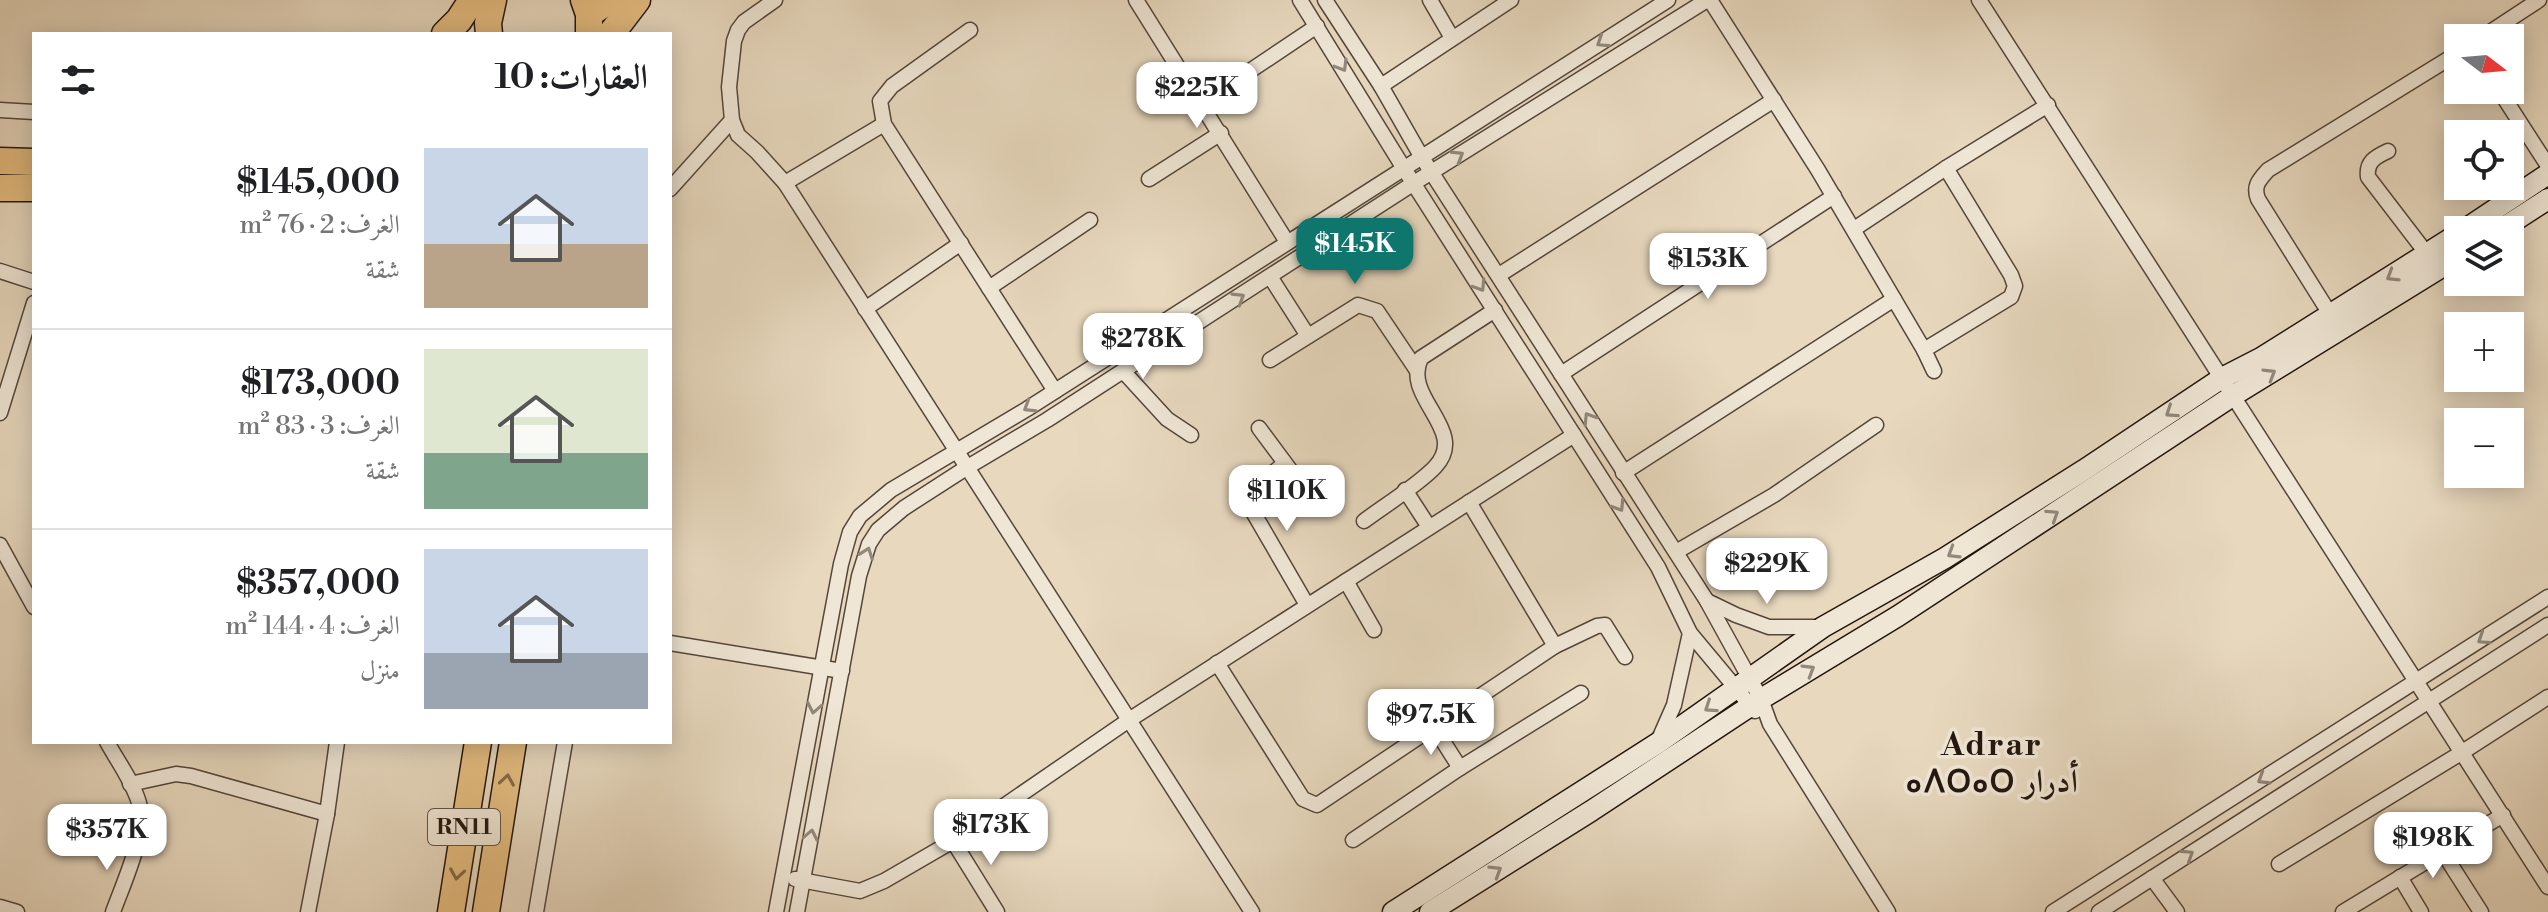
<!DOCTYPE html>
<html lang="ar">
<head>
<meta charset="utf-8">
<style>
  :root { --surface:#fff; --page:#f2f2f2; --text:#202124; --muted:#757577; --line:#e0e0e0; --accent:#0f766e }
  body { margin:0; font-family:"Libre Bodoni",Amiri,"Noto Sans Tifinagh",serif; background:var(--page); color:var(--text); direction:rtl; height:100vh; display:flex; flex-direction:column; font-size:30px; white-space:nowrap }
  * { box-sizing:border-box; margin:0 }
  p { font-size:26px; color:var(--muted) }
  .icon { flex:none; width:44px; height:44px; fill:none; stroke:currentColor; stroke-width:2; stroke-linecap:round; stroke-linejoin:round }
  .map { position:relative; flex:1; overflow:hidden; direction:ltr }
  .drawer { position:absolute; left:32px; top:32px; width:640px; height:712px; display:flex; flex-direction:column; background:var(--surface); border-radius:0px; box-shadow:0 4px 20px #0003; direction:rtl }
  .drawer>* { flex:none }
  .needle { width:52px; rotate:106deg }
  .buttons { position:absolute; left:2444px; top:24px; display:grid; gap:16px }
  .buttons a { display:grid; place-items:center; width:80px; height:80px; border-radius:0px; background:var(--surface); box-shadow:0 4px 20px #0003; font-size:40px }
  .price { position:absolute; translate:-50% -68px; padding:0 18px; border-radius:16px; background:#fff; color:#222; font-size:26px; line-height:52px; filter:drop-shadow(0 2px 4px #0008) }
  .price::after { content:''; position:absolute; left:50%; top:48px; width:24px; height:18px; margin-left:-12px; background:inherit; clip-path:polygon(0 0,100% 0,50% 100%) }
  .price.on { background:var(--accent); color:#fff }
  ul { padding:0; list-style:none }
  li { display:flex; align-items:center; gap:24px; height:200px; padding:0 24px }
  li+li { border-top:2px solid var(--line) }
  li span { display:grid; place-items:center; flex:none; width:224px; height:160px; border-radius:0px; color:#555 }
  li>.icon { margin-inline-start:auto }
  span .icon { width:96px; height:96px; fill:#fffc; stroke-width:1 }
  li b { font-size:34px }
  h2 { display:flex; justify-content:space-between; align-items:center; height:96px; padding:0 24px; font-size:34px }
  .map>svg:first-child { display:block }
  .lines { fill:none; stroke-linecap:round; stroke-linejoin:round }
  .street-casing { stroke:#54463b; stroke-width:17 }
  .secondary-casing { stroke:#23160f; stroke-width:23 }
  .highway-casing { stroke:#23160f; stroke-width:29 }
  .street { stroke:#efe6d5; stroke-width:14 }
  .secondary { stroke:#efe6d5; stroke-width:20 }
  .highway { stroke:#e4bc7f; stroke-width:26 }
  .oneway { stroke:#93887c }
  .oneway2 { stroke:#846947 }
  .labels { text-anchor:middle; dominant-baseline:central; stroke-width:7; stroke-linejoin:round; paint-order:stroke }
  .shield { fill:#efe6d5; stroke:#60544a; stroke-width:2 }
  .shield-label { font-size:22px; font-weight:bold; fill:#23160f }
  .district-label { font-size:32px; font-weight:bold; letter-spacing:2px; fill:#23160f; stroke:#efe6d5 }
</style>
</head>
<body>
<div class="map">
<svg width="2548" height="912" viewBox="0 0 2548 912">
  <rect width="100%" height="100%" fill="#e7d8be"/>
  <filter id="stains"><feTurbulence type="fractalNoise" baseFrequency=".0025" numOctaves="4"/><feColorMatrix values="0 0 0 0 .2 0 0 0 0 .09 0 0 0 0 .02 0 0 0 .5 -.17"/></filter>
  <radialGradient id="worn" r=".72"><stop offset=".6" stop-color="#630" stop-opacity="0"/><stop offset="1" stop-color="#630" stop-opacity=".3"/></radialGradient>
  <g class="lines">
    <defs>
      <g id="street">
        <path d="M 775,0 L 744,22 L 738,30 L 734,41 L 729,87 L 732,120 L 738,135 L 757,152 L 785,183 L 1252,912"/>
        <path d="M 1136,0 L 1287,242"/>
        <path d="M 1300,0 L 1403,167 L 1658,567 L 1690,633 L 1755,711"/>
        <path d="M 1325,0 L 1381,86 L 1421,156 L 1707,601 L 1761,699 L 1770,724 L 1888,912"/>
        <path d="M 1430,0 L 1452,38"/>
        <path d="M 1710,0 L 1818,170 L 1924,350 L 1934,371"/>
        <path d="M 1979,0 L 2548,887"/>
        <path d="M 970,30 L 892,86 L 880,101 L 884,124 L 1055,391"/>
        <path d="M 2481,38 L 2539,0"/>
        <path d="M 1381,86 L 1511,0"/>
        <path d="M 2499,90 L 2548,166"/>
        <path d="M 1202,103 L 1317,26"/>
        <path d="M 0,110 L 34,112"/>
        <path d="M 2388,151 C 2375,157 2366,162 2368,177 L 2427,254"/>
        <path d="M 1149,179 L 1221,133"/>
        <path d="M 785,183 L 884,124"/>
        <path d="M 670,189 L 732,120"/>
        <path d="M 1854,229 L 1946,168 L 2048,105"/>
        <path d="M 0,271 L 34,282"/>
        <path d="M 1499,275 L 1774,100"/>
        <path d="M 1271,278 L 1308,336"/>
        <path d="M 989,288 L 1090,220"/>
        <path d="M 865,309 L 961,243"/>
        <path d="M 2330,314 L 2258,199 C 2253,186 2259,180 2268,170 L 2458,53"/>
        <path d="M 1924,350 L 2011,297 L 2015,286 L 2011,275 L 1946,168"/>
        <path d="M 1270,360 L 1358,305 L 1377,311 L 1416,369"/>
        <path d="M 1123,371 L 1167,419 L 1191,435"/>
        <path d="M 1561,374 L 1834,196"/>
        <path d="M 0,413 L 34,303"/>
        <path d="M 1259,428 L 1305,490"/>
        <path d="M 1284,464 L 1252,490 L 1249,505 L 1307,605"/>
        <path d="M 1623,473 L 1894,299"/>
        <path d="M 1405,490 L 1429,527"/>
        <path d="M 1469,502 L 1555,646"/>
        <path d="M 1364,521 C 1384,506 1418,485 1435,467 C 1470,430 1401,398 1421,358 L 1495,310"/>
        <path d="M 0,545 L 34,607"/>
        <path d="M 1676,552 L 1774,495 L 1876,425"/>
        <path d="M 1346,581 L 1374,630"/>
        <path d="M 1707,601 L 1736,615 L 1769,627 L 1822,627"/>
        <path d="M 670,643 L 842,671"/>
        <path d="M 1217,663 L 1303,799 L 1317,805 L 1555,646 L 1597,626 L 1605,625 L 1625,657"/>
        <path d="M 1434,727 L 1460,768"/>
        <path d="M 1659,739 L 1674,705 L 1690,633"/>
        <path d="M 107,742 C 118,762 133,782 139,803 C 148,831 123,884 113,912"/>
        <path d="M 130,784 L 176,774 L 191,776 L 327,814"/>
        <path d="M 1353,840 L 1460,768 L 1581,693"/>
        <path d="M 953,841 L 997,912"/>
        <path d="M 2442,851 L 2481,912"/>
        <path d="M 2279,864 L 2461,753 L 2548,697"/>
        <path d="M 2400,877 L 2421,912"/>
        <path d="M 2152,878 L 2177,912"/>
        <path d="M 795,879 L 860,891 L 884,881 L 953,841 L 1129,720 L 1574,435"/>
        <path d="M 0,907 L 17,912"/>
        <path d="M 308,912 L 327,814 L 337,742"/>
        <path d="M 536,912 L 565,742"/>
        <path d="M 776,912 L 841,564 L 850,532 L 860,516 L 891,490 L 1027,409 L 1668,0"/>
        <path d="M 797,912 L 859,576 L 869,544 L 878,530 L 904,508 L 966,468 L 1047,420 L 1414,183 L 1707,0"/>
        <path d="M 2053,912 L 2548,597"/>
        <path d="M 2099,912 L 2548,625"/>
        <path d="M 2343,912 L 2503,815"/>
      </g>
      <g id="secondary">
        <path d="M 2464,230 L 2548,174"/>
        <path d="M 2500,230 L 2548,199"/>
        <path d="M 1393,912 L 1658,743 L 1823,627 L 1945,558 L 2084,470 L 2222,378 L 2261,358 L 2458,234"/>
        <path d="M 1430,912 L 1591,811 L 1761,699 L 1898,616 L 2234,395 L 2458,257"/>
      </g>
      <g id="highway">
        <path d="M 584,0 L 589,14 L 589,34"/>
        <path d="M 589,14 L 609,0"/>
        <path d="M 445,34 L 459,20 L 472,0"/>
        <path d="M 489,34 L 488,23 L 493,0"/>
        <path d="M 611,34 L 637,0"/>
        <path d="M 0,161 L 34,162"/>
        <path d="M 0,188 L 34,188"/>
        <path d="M 451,912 L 478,742"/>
        <path d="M 486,912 L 513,742"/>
      </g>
    </defs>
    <use href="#street" class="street-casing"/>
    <use href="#secondary" class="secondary-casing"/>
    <use href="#highway" class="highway-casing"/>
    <use href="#street" class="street"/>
    <use href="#secondary" class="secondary"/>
    <use href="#highway" class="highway"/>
  </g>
  <defs><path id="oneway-chevron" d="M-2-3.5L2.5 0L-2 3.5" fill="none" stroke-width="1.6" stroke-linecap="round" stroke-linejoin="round" transform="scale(2)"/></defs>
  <g class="oneway">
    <use href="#oneway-chevron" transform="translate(1602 42) rotate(147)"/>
    <use href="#oneway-chevron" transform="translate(1342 66) rotate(59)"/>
    <use href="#oneway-chevron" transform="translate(1458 156) rotate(-31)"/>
    <use href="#oneway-chevron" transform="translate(2392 276) rotate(148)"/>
    <use href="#oneway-chevron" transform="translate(1480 286) rotate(58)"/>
    <use href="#oneway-chevron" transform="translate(1239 298) rotate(-32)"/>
    <use href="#oneway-chevron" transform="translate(2270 374) rotate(-31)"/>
    <use href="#oneway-chevron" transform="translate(1029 407) rotate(148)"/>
    <use href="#oneway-chevron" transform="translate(2171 412) rotate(146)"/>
    <use href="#oneway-chevron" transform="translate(1589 418) rotate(-122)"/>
    <use href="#oneway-chevron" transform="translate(1619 506) rotate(58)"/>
    <use href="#oneway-chevron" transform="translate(2053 515) rotate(-33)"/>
    <use href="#oneway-chevron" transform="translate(867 553) rotate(-70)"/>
    <use href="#oneway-chevron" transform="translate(1953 553) rotate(148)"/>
    <use href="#oneway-chevron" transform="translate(2483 639) rotate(147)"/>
    <use href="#oneway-chevron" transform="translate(1809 670) rotate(-31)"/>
    <use href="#oneway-chevron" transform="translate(1710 707) rotate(146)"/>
    <use href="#oneway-chevron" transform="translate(814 708) rotate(101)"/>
    <use href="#oneway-chevron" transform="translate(2263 779) rotate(148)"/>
    <use href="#oneway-chevron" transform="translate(811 835) rotate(-79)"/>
    <use href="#oneway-chevron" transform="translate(2188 855) rotate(-33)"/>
    <use href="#oneway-chevron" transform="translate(1496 871) rotate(-32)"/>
  </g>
  <g class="oneway2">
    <use href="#oneway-chevron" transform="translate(507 780) rotate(-81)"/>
    <use href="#oneway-chevron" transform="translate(457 874) rotate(99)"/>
  </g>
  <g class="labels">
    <rect class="shield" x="428" y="809" width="72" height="36" rx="6"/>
    <g class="shield-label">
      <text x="464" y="827">RN11</text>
    </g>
    <g class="district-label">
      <text x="1992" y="745">Adrar<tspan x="1992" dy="37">ⴰⴷⵔⴰⵔ أدرار</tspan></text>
    </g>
  </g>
  <rect width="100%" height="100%" filter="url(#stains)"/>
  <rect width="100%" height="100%" fill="url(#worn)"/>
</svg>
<div class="buttons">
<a><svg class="needle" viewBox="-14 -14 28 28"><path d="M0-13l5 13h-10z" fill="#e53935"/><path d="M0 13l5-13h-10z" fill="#757577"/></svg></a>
<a><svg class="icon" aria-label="locate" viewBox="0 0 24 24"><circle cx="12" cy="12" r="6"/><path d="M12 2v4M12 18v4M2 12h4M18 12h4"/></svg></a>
<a><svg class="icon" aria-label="layers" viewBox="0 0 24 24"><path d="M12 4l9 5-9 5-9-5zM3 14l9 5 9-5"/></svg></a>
<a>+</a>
<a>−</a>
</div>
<b class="price" style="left:1197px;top:130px">$225K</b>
<b class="price on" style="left:1355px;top:286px">$145K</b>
<b class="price" style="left:1708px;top:301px">$153K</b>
<b class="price" style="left:1143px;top:381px">$278K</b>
<b class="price" style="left:1287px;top:533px">$110K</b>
<b class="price" style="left:1767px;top:606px">$229K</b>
<b class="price" style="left:1431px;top:757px">$97.5K</b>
<b class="price" style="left:991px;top:867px">$173K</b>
<b class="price" style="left:107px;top:872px">$357K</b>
<b class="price" style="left:2433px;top:880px">$198K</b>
<section class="drawer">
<h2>العقارات: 10<svg class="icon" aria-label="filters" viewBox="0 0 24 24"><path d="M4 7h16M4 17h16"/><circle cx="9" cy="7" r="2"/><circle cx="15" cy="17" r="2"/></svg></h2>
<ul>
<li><span style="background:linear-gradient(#c9d6e8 60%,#b9a48a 0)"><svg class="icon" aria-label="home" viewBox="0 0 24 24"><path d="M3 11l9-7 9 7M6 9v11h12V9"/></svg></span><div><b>$145,000</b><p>الغرف: 2 · 76 m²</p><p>شقة</p></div></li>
<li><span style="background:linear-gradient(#dfe7d0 65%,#7fa58c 0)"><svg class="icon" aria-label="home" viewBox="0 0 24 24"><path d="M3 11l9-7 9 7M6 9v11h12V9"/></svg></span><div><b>$173,000</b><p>الغرف: 3 · 83 m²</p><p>شقة</p></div></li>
<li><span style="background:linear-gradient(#c9d6e8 65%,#9aa5b1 0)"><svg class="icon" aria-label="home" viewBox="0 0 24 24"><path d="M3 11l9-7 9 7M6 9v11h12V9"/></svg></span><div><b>$357,000</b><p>الغرف: 4 · 144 m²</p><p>منزل</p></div></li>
</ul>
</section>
</div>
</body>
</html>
